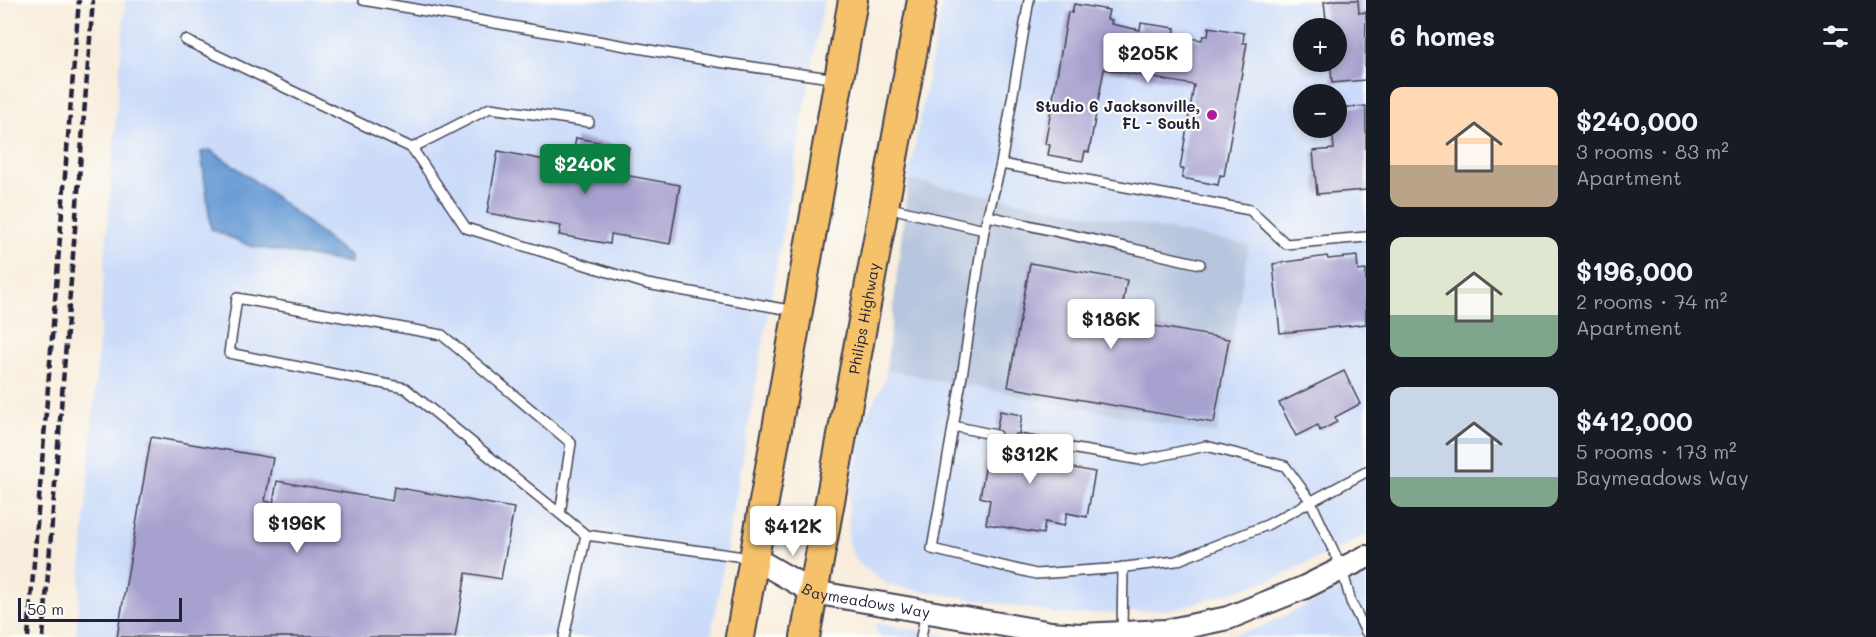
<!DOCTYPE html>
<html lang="en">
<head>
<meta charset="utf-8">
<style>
  :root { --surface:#171b24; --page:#20242c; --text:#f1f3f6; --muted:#9ea1a6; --accent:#0b8043 }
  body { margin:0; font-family:Mali,sans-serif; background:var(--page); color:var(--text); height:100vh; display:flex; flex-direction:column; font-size:22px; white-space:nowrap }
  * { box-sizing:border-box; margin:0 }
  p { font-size:20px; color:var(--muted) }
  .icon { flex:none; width:33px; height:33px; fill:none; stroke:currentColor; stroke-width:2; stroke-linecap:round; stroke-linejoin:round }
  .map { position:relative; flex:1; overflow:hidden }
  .drawer { display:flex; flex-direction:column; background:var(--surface); width:510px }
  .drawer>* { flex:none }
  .fabs { position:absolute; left:1293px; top:18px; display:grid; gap:12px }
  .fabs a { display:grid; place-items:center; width:54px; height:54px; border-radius:50%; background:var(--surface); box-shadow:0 3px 9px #0003; font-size:30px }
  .scale { position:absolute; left:18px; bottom:15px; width:164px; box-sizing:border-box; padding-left:6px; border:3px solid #22223b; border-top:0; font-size:16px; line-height:21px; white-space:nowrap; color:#22223b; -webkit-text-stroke:4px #fdfcf7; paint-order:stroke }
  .price { position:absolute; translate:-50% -51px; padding:0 14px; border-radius:6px; background:#fff; color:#222; font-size:20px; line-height:39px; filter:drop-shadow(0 2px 3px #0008) }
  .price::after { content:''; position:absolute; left:50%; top:36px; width:18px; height:14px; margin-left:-9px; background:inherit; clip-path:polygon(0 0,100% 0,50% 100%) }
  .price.on { background:var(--accent); color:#fff }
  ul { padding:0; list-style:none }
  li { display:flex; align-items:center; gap:18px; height:150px; padding:0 24px }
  li span { display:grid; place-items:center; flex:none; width:168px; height:120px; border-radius:12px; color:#555 }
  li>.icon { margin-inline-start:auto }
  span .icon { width:72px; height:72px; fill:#fffc; stroke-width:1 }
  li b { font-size:26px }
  h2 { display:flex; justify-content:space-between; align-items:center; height:72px; padding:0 24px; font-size:26px }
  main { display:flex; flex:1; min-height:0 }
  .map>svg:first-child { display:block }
  .built { fill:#cbdbf9; fill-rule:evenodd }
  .industrial { fill:#b7c5de }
  .water { fill:#6c9dd6; stroke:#476088; stroke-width:1.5 }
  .building { fill:#a7a1cf }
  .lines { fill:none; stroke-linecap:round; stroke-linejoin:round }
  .service-casing { stroke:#424053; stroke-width:12 }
  .tertiary-casing { stroke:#424053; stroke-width:26 }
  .primary-casing { stroke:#424053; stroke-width:32 }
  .service { stroke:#fff; stroke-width:9 }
  .tertiary { stroke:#fff; stroke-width:22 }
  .primary { stroke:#f5c16b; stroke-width:28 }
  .rail { stroke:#22223b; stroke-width:4.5; stroke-dasharray:9 4.5; stroke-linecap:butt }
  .poi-dot { fill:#b5179e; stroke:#fdfcf7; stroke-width:2 }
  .labels { text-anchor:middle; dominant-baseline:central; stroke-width:4.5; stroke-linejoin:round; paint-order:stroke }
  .poi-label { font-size:15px; font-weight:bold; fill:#22223b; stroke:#fdfcf7; text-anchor:end }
  .street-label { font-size:15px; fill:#22223b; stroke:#fdfcf7 }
</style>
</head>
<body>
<main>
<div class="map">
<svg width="1366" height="637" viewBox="0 0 1366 637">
  <rect width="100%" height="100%" fill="#fdfcf7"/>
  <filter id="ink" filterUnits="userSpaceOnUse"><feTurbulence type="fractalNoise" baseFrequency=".0167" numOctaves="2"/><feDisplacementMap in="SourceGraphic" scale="12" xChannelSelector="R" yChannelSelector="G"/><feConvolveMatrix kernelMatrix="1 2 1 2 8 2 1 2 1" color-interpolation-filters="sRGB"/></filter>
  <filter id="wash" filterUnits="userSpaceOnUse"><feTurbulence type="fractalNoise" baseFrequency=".008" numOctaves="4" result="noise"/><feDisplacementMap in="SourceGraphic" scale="24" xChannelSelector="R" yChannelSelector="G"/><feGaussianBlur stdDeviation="1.35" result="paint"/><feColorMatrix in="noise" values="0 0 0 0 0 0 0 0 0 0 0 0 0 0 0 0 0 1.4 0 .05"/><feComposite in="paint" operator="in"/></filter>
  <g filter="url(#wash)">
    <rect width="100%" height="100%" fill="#f8eddc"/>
    <g class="built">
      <path d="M 125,0 L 824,0 L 711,637 L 76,637 Z"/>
      <path d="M 943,0 L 1366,0 L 1366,535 L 1281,576 L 1178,609 L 1067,615 L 887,585 L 857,562 L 848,545 L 849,497 L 863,423 L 885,380 L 886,370 L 1217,434 L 1249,245 L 908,180 ZM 1304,28 L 1336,28 L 1336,62 L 1304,62 ZM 1304,94 L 1336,94 L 1336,128 L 1304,128 Z"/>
      <path d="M 1366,576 L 1366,637 L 1221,637 L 1257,629 Z"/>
      <path d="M 875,623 L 955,637 L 879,637 Z"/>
    </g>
    <path class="industrial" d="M 908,180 L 1249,245 L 1217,434 L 886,370 Z"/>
    <path class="water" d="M 210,150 C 260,182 305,221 351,258 L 351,263 L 250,246 L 211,229 L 201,152 Z"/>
    <g id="blocks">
      <g class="building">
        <path d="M 1337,0 L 1358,0 L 1359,13 L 1366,12 L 1365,80 L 1332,83 L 1331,69 L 1321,69 L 1320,62 L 1336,62 L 1336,28 L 1327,28 L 1324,2 Z"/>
        <path d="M 1074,4 L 1109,10 L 1107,19 L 1112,20 L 1111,24 L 1140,30 L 1141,23 L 1175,28 L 1174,36 L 1202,40 L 1203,36 L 1208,36 L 1209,27 L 1244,33 L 1243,43 L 1247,43 L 1224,176 L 1220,175 L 1218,185 L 1182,178 L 1184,169 L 1180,169 L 1194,85 L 1104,69 L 1089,152 L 1085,151 L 1083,161 L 1048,155 L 1050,145 L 1045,144 L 1068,12 L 1072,13 Z"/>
        <path d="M 1366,106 L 1366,190 L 1317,194 L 1313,151 L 1334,149 L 1332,128 L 1336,128 L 1336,108 Z"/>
        <path d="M 576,138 L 629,147 L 624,175 L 680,185 L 670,244 L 611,234 L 610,244 L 559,235 L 561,226 L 487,213 L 498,151 L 571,165 Z"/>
        <path d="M 1327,256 L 1328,259 L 1357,256 L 1358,271 L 1366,270 L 1366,324 L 1280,333 L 1273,264 Z"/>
        <path d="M 1030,263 L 1127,280 L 1120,320 L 1229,339 L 1214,423 L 1008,387 Z"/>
        <path d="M 1344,371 L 1360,404 L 1335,417 L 1337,422 L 1320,431 L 1318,425 L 1296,436 L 1279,403 Z"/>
        <path d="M 1000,411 L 1022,415 L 1015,457 L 1095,472 L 1087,517 L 1067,513 L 1064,526 L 1045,522 L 1043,534 L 986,524 L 990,500 L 980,497 L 986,463 L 990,463 Z"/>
        <path d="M 151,437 L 273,458 L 265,501 L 273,503 L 277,481 L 392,501 L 394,487 L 514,508 L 501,579 L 466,573 L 455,637 L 117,637 Z"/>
      </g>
    </g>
  </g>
  <g filter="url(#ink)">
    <use href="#blocks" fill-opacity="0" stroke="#424053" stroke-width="1.5"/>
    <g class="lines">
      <defs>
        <g id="service">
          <path d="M 363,0 L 718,62 L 837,79"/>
          <path d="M 185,40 L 412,148 L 490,108 L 589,122"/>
          <path d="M 412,148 L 466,228 L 647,284 L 795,311"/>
          <path d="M 1001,164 L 1029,0"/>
          <path d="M 886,207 L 984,230 L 964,364 L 932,549 L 1036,574 L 1109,569 L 1176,561 L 1267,525 L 1366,472"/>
          <path d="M 988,216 L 1200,264"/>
          <path d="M 984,230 L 1001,164 L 1250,210 L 1286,244 L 1366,237"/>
          <path d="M 953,426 L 996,435"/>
          <path d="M 1018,439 L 1141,460 L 1206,446 L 1285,466 L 1310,500 L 1342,569 L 1351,602 L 1366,632"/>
          <path d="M 560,514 L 571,443 L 442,335 L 237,298 L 229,353 L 405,388 L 586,535"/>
          <path d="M 1122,632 L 1123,567"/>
          <path d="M 564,637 L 586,535 L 751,558"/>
          <path d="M 921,637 L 926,611"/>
        </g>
        <g id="tertiary">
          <path id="s1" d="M 754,558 L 813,592 L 1051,633 L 1081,635 L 1166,631 L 1228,618 L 1303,588 L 1366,557"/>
        </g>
        <g id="primary">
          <path d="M 740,637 L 853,0"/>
          <path id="s2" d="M 805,637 L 922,0"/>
        </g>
      </defs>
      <use href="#service" class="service-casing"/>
      <use href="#tertiary" class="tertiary-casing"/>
      <use href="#primary" class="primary-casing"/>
      <use href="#service" class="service"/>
      <use href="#tertiary" class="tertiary"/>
      <use href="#primary" class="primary"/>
      <g class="rail">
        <path d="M 28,637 L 79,0"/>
        <path d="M 43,637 L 93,0"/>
      </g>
    </g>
  </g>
  <circle class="poi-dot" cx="1212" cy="115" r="6"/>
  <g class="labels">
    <g class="poi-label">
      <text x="1200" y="106">Studio 6 Jacksonville,<tspan x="1200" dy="17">FL - South</tspan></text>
    </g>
    <g class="street-label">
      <text stroke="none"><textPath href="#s2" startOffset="324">Philips Highway</textPath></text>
      <text stroke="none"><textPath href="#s1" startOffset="122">Baymeadows Way</textPath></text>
    </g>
  </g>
</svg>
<div class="fabs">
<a>+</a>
<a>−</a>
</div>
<div class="scale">50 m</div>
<b class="price" style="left:1148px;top:84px">$205K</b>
<b class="price on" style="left:585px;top:195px">$240K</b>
<b class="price" style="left:1111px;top:350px">$186K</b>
<b class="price" style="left:1030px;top:485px">$312K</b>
<b class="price" style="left:297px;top:554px">$196K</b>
<b class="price" style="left:793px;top:557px">$412K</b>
</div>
<section class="drawer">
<h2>6 homes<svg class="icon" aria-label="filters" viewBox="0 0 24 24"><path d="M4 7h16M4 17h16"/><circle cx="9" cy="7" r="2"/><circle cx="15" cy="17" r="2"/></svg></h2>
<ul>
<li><span style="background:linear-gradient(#ffd9b3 65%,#b9a48a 0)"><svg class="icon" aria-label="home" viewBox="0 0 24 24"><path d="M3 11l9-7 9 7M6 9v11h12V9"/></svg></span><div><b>$240,000</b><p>3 rooms · 83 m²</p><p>Apartment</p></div></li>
<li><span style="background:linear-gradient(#dfe7d0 65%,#7fa58c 0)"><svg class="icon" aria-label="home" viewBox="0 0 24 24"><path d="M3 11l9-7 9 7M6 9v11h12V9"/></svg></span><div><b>$196,000</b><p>2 rooms · 74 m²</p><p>Apartment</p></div></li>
<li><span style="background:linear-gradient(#c9d6e8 75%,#7fa58c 0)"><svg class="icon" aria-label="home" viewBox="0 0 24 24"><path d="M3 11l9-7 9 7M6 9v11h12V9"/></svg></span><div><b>$412,000</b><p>5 rooms · 173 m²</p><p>Baymeadows Way</p></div></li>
</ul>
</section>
</main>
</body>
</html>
